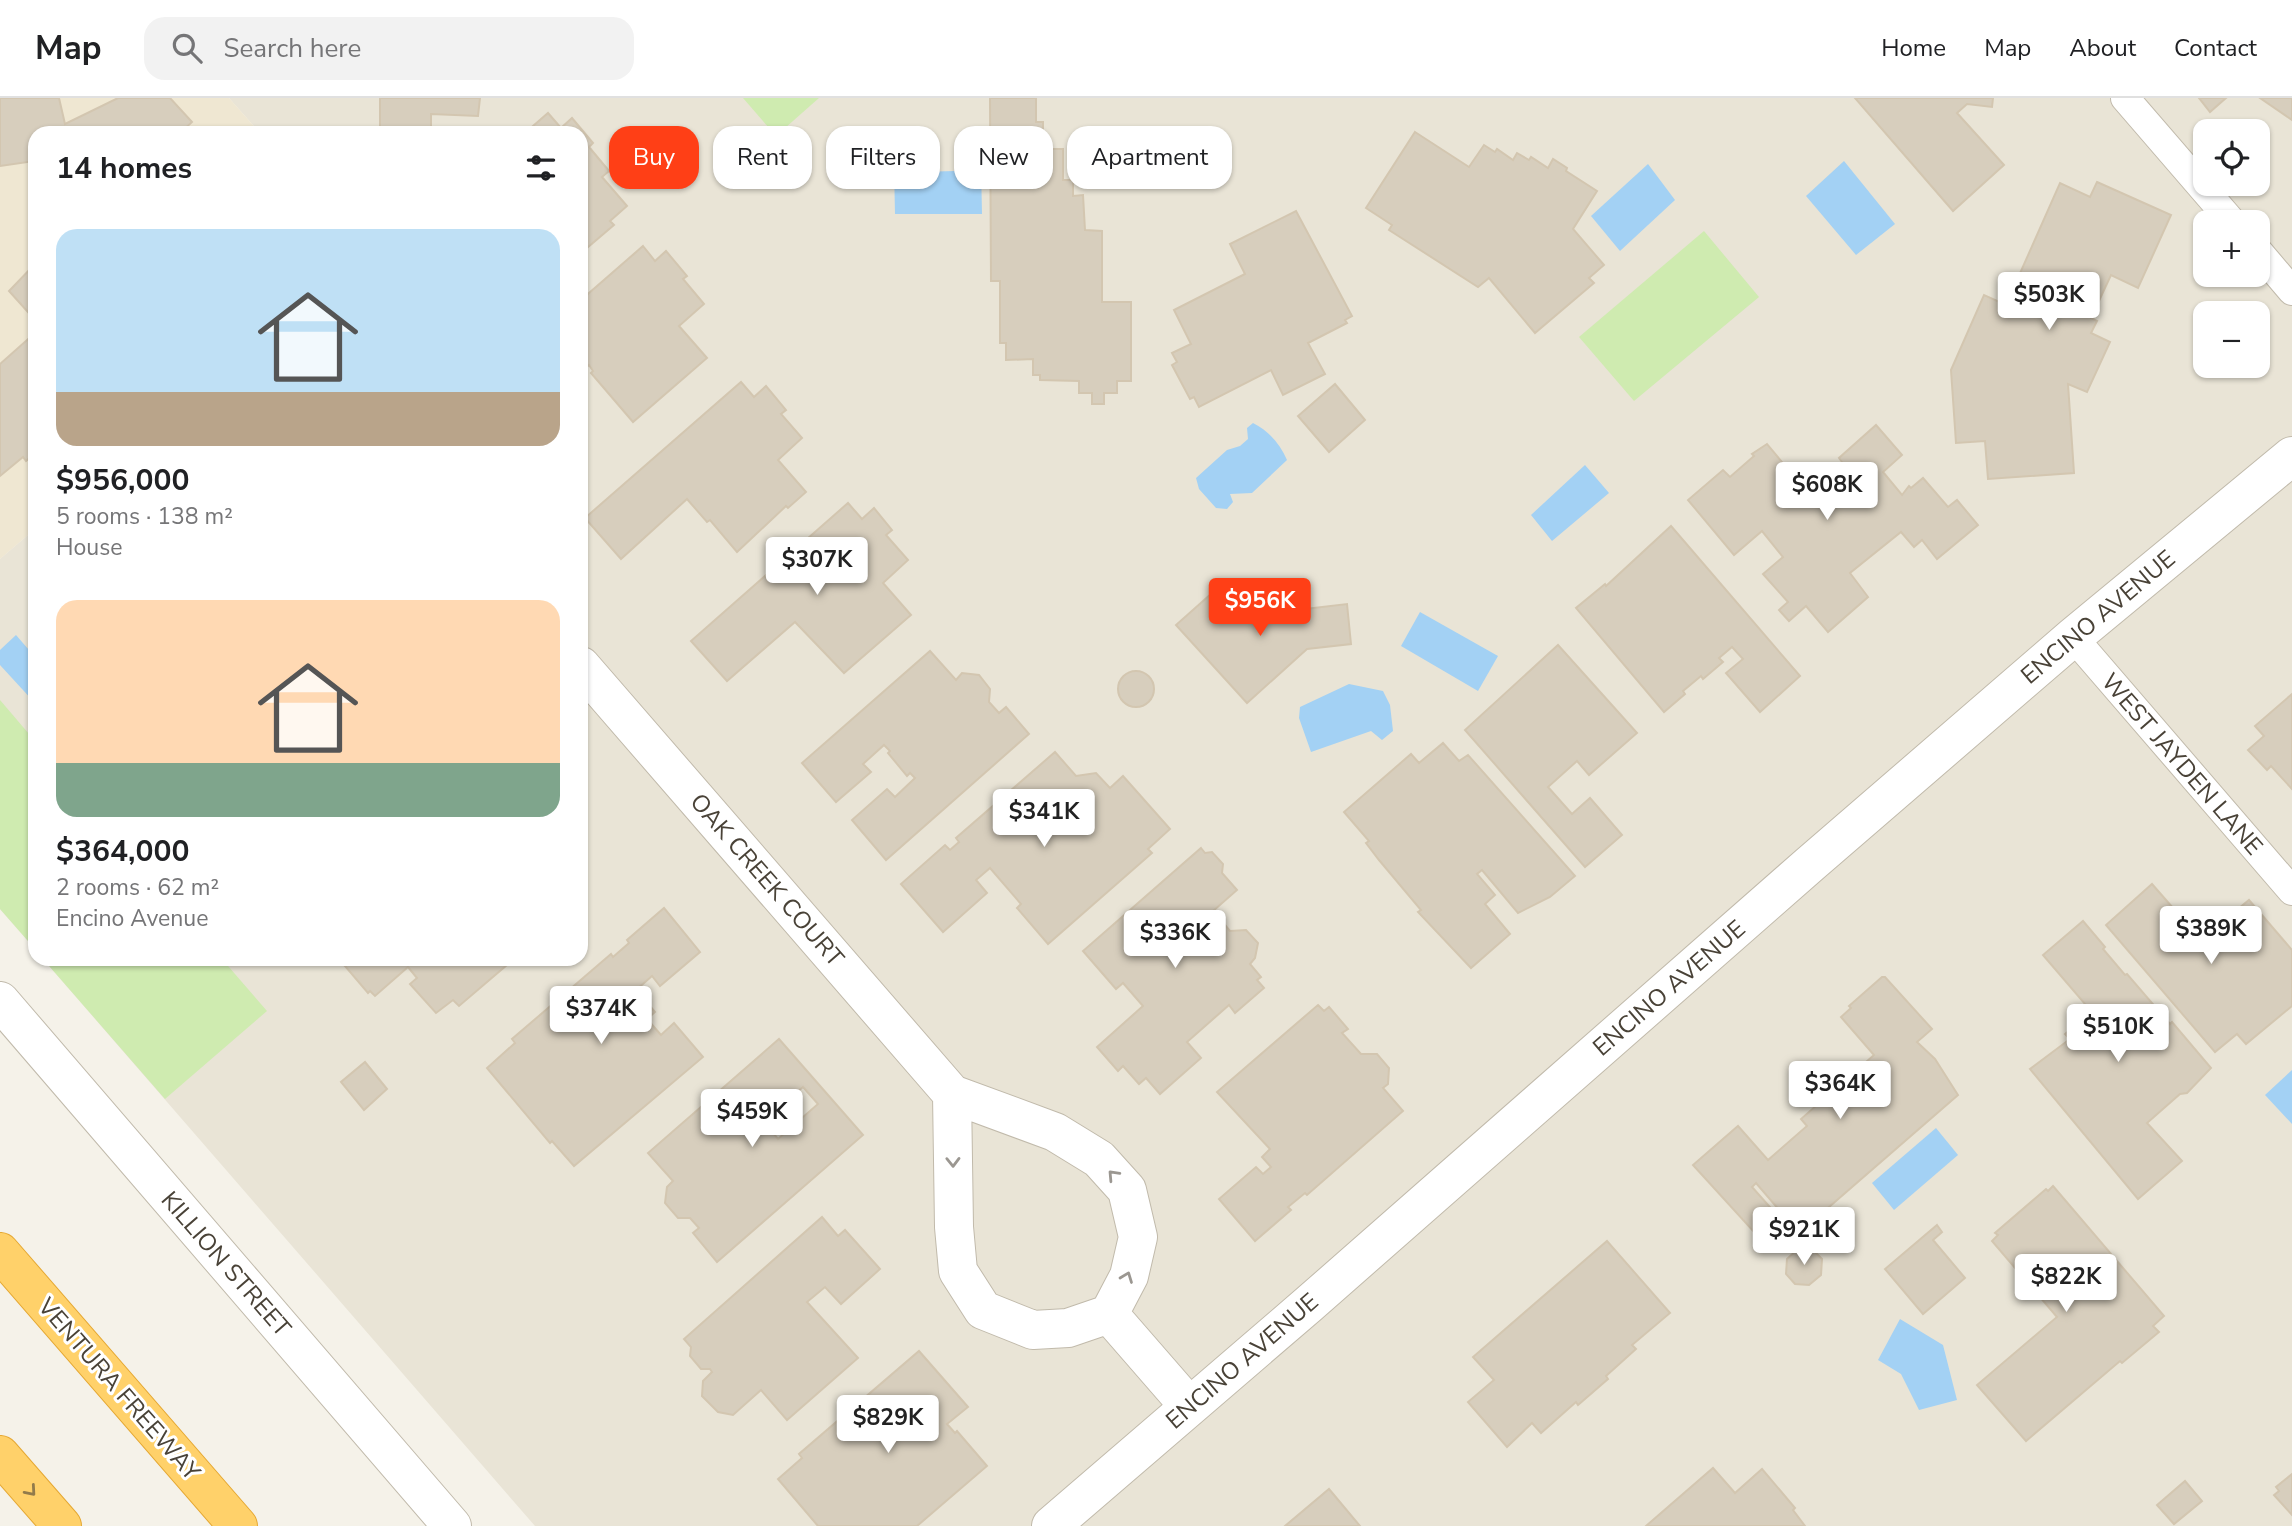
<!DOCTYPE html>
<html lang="en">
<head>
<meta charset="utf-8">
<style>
  :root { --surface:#fff; --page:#f2f2f2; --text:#202124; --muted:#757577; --line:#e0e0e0; --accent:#ff3f16 }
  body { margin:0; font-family:"Nunito Sans",sans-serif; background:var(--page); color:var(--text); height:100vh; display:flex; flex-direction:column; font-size:26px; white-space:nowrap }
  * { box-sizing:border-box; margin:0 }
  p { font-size:23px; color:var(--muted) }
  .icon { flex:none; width:38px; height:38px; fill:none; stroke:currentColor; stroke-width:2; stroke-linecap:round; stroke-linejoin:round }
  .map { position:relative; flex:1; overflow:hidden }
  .sheet { position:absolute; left:28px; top:28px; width:560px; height:840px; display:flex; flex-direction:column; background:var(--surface); border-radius:21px; box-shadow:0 2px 5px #0004 }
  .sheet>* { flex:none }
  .guide { position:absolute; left:609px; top:28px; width:665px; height:63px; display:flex; gap:14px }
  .buttons { position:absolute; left:2193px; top:21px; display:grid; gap:14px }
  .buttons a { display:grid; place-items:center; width:77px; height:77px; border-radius:14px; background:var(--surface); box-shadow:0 2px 5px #0004; font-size:35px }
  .price { position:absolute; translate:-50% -60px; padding:0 16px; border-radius:7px; background:#fff; color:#222; font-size:23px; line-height:46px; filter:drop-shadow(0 2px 4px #0008) }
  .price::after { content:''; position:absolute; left:50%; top:42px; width:21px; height:16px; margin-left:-10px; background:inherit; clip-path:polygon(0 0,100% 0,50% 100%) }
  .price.current { background:var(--accent); color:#fff }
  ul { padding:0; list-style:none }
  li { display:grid; align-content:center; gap:14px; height:371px; padding:0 28px }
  li span { display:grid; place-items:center; height:217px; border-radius:21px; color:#555 }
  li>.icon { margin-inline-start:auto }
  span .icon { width:126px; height:126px; fill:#fffc; stroke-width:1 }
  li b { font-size:30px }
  h2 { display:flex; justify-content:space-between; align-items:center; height:84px; padding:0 28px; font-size:30px }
  .chip { padding:0 24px; border-radius:21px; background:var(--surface); box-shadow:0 2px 5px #0004; font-size:24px; line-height:63px }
  .chip.current { background:var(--accent); color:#fff }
  header { display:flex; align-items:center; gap:42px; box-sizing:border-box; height:98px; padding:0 35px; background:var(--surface); border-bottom:2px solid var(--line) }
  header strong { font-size:33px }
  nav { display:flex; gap:38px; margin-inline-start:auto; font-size:24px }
  .search { width:490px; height:63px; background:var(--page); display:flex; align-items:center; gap:18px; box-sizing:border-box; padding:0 24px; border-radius:21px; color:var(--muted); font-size:26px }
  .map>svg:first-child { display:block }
  .residential { fill:#e9e4d6; fill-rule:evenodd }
  .education { fill:#efe7d2 }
  .green { fill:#cfebb0 }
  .water { fill:#a3d1f4 }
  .building { fill:#d7cebd; stroke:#d3c6b0; stroke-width:2; fill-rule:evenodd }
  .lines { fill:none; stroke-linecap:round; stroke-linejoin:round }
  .service-casing { stroke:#c1baab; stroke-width:30 }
  .minor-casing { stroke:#c1baab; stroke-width:40 }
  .tertiary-casing { stroke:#c1baab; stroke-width:40 }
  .motorway-casing { stroke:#e5a833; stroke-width:40 }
  .service { stroke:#fff; stroke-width:28 }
  .minor { stroke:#fff; stroke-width:38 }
  .tertiary { stroke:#fff; stroke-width:38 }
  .motorway { stroke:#ffd16a; stroke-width:38 }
  .oneway { stroke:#9b9791 }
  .oneway2 { stroke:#927b4b }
  .labels { text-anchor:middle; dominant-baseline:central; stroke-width:6; stroke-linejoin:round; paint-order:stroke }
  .street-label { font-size:24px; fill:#494237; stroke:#fff }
</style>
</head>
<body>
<header>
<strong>Map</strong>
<div class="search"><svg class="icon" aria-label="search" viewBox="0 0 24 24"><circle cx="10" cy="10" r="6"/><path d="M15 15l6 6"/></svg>Search here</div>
<nav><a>Home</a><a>Map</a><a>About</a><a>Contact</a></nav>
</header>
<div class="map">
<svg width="2292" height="1428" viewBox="0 0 2292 1428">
  <rect width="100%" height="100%" fill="#f5f2e9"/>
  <g class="residential">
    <path d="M 229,0 L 2292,0 L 2292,1428 L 535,1428 L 43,861 L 581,861 L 581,35 L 260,35 ZM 2205,33 L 2258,33 L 2258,86 L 2205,86 ZM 2205,124 L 2258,124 L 2258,177 L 2205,177 ZM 2205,215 L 2258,215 L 2258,268 L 2205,268 Z"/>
    <path d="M 35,431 L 35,851 L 0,811 L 0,461 Z"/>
  </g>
  <path class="education" d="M 0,0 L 229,0 L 260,35 L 35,35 L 35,431 L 0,461 Z"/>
  <g class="green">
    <path d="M 743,0 L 819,0 L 776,38 Z"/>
    <path d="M 1704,133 L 1759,199 L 1634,303 L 1579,239 Z"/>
    <path d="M 0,602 L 35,643 L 35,851 L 0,811 Z"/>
    <path d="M 43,861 L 222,861 L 267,913 L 165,1001 Z"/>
  </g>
  <g class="water">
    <path d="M 1844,63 L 1895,126 L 1856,157 L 1806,98 Z"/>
    <path d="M 1648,66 L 1675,102 L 1620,153 L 1591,118 Z"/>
    <path d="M 957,68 L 981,68 L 982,116 L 895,116 L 894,69 L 916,69 L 916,74 L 956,73 Z"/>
    <path d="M 1253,325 C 1269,333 1280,346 1287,362 L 1252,395 L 1230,396 L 1233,404 L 1227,411 L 1216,410 L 1199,391 L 1196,380 L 1227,352 L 1240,348 L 1248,341 L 1247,330 Z"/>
    <path d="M 1585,367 L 1609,395 L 1552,443 L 1531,417 Z"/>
    <path d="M 1420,514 L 1498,558 L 1478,593 L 1401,548 Z"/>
    <path d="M 16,537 L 35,559 L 34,604 L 0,567 L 0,552 Z"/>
    <path d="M 1349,586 L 1383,593 L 1390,607 L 1393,633 L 1382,642 L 1371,633 L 1311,654 L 1299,620 L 1300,609 Z"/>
    <path d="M 2292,972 L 2292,1026 L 2265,997 Z"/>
    <path d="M 1936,1030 L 1958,1057 L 1894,1112 L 1872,1085 Z"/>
    <path d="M 1900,1221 L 1943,1247 L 1957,1302 L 1919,1312 L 1901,1276 L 1878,1262 Z"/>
  </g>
  <g class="building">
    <path d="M 0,0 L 59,0 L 65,26 L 118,0 L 170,0 L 192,24 L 180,35 L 35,35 L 35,63 L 0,68 Z"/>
    <path d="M 380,0 L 480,0 L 478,18 L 431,16 L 431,33 L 380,29 Z"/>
    <path d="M 990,0 L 1036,0 L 1036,24 L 1043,24 L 1043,51 L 1063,51 L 1063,82 L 1073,82 L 1073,98 L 1083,97 L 1085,132 L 1102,133 L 1102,204 L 1131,204 L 1131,283 L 1117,283 L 1117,295 L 1104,295 L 1104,306 L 1092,306 L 1092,295 L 1079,295 L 1079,283 L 1040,282 L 1040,277 L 1033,277 L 1033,261 L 1006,262 L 1006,245 L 1000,245 L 1000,183 L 991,183 Z"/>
    <path d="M 1855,0 L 1993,0 L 1992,9 L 1967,6 L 1957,15 L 2004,67 L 1953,113 Z"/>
    <path d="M 2199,0 L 2226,0 L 2210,14 Z"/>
    <path d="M 2260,0 L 2292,0 L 2292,22 Z"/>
    <path d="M 548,15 L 561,30 L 572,20 L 593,45 L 589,49 L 609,73 L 602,79 L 627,108 L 610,123 L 614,127 L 581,155 L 581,35 L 525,35 Z"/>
    <path d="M 1415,34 L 1469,69 L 1484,47 L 1495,54 L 1497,51 L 1513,62 L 1517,55 L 1529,62 L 1531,59 L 1548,70 L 1553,61 L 1567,70 L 1566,73 L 1597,93 L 1573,131 L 1604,167 L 1589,180 L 1594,185 L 1535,235 L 1489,180 L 1478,189 L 1389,132 L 1392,127 L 1366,110 Z"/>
    <path d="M 2097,84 L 2171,117 L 2138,190 L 2111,177 L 2091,220 L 2097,223 L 2091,235 L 2110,244 L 2087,294 L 2068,286 L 2074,375 L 1988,381 L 1985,343 L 1956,345 L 1951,272 L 1984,197 L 2006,207 L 2060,85 L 2090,99 Z"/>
    <path d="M 1296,113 L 1352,218 L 1345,222 L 1347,225 L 1308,245 L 1325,276 L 1283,297 L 1271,272 L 1199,309 L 1194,299 L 1190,301 L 1172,267 L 1177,264 L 1172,255 L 1191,246 L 1174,212 L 1245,176 L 1230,146 Z"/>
    <path d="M 643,148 L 655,163 L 666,153 L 687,178 L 683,181 L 704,206 L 679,228 L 707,260 L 633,324 L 591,275 L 593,273 L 589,267 L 581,274 L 581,202 Z"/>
    <path d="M 35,166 L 35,222 L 9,193 Z"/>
    <path d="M 35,235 L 35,355 L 26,363 L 23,359 L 0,378 L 0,266 Z"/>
    <path d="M 741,284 L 754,299 L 766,288 L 786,312 L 781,316 L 802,340 L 778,362 L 806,394 L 788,410 L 786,408 L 737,454 L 710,422 L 707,424 L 687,401 L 621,461 L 585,420 Z"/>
    <path d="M 1335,286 L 1365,322 L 1329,354 L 1298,318 Z"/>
    <path d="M 1876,327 L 1902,357 L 1883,374 L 1902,397 L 1909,388 L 1911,390 L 1923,380 L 1948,409 L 1957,402 L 1978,427 L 1937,461 L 1922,442 L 1914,449 L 1901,434 L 1850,475 L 1868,499 L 1828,534 L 1806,508 L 1789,523 L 1779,512 L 1788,504 L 1763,476 L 1783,459 L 1762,433 L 1734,457 L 1688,402 L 1723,372 L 1730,379 L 1754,358 L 1752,356 L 1767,346 L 1807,394 L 1842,364 L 1839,360 Z"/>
    <path d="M 848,405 L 862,421 L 874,410 L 892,432 L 886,437 L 908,462 L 883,485 L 911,517 L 844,575 L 795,524 L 727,583 L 691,543 Z"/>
    <path d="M 1671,428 L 1800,578 L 1760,614 L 1726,575 L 1743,561 L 1732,549 L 1719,560 L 1723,564 L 1703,581 L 1701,578 L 1683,593 L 1685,596 L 1664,614 L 1576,510 L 1605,486 L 1606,488 Z"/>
    <path d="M 1220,488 L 1246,516 L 1259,504 L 1271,518 L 1288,513 L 1347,506 L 1351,546 L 1307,551 L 1247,605 L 1176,527 Z"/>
    <path d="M 1558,547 L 1637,635 L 1589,677 L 1577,663 L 1548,689 L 1572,716 L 1590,700 L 1622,737 L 1585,769 L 1465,632 Z"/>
    <path d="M 930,553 L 956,582 L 962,575 L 979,577 L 990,591 L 989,604 L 999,615 L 1006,609 L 1029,636 L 886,762 L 852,722 L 887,691 L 895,699 L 915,680 L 910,675 L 907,678 L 888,655 L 890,653 L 884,647 L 863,666 L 871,674 L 836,704 L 802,665 Z"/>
    <circle cx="1136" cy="591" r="18"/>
    <path d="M 2292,596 L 2292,691 L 2271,668 L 2267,672 L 2248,652 L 2264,638 L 2255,628 Z"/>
    <path d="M 1443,645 L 1459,663 L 1468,657 L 1575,778 L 1550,799 L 1518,815 L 1482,772 L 1477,776 L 1495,797 L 1485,806 L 1510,836 L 1471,870 L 1418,814 L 1421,812 L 1379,762 L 1366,745 L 1369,743 L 1344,714 L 1411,656 L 1419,665 Z"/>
    <path d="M 1055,654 L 1076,678 L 1096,675 L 1110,690 L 1123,678 L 1170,731 L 1148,751 L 1152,755 L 1048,846 L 1017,810 L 1021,806 L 990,770 L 976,782 L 987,795 L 943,834 L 901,786 L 945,747 L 950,752 L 959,744 L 956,740 Z"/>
    <path d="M 1201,750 L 1205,755 L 1212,754 L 1223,766 L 1222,775 L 1237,792 L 1213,813 L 1230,833 L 1246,832 L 1258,845 L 1255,860 L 1250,866 L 1261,879 L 1257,882 L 1264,890 L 1235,915 L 1229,907 L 1187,944 L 1201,960 L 1160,996 L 1146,980 L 1139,986 L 1123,968 L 1118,973 L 1097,949 L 1143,908 L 1123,885 L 1116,891 L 1083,853 Z"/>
    <path d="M 2152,786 L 2194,834 L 2209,822 L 2215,830 L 2249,802 L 2292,852 L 2292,908 L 2246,946 L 2237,936 L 2215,954 L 2106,827 Z"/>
    <path d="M 664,810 L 700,854 L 660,888 L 652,878 L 636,892 L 655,914 L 647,921 L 661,937 L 674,925 L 703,959 L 574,1068 L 552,1043 L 550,1045 L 487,970 L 515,945 L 512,941 L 611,856 L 613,859 L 629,845 L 627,842 Z"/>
    <path d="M 2083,823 L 2105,849 L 2103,851 L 2125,877 L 2127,876 L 2170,926 L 2172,924 L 2211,970 L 2187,995 L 2180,996 L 2147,1025 L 2182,1063 L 2138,1101 L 2030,971 L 2070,941 L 2065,936 L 2092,914 L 2043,857 Z"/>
    <path d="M 339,861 L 514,861 L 459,908 L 453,902 L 436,915 L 410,886 L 417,880 L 408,869 L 375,898 L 370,893 L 368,895 Z"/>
    <path d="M 1882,879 L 1885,879 L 1932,931 L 1917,944 L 1935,961 L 1958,997 L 1799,1135 L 1756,1085 L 1752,1089 L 1776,1116 L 1754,1134 L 1693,1067 L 1738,1028 L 1768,1062 L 1807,1028 L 1801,1021 L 1874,957 L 1841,919 L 1851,910 L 1849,908 Z"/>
    <path d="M 1318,907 L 1324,913 L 1329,909 L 1348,931 L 1342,935 L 1361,956 L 1377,956 L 1389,970 L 1388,986 L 1383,990 L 1403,1013 L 1307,1097 L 1305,1095 L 1288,1109 L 1291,1112 L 1255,1143 L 1219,1101 L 1256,1069 L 1263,1076 L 1271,1069 L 1262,1059 L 1270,1051 L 1217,994 Z"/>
    <path d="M 779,941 L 863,1037 L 717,1164 L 693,1135 L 699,1130 L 690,1120 L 678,1120 L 665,1105 L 667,1089 L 673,1083 L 648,1055 ZM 803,989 L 818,1006 L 778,1041 L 763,1023 Z"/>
    <path d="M 365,964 L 387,991 L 364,1012 L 341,984 Z"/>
    <path d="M 2053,1088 L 2164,1218 L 2153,1228 L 2159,1234 L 2122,1265 L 2120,1263 L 2026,1343 L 1977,1287 L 2057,1219 L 1992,1143 L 1998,1137 L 1995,1135 L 2046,1091 L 2048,1093 Z"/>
    <path d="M 822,1119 L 838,1138 L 845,1132 L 880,1171 L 841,1206 L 825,1189 L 807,1204 L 858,1260 L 787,1322 L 761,1292 L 733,1317 L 718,1314 L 702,1298 L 703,1283 L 712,1274 L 710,1271 L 701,1271 L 690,1258 L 691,1249 L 684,1241 Z"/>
    <path d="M 1937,1127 L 1942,1134 L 1933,1142 L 1965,1180 L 1923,1216 L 1885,1171 Z"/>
    <path d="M 1607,1143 L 1670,1215 L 1632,1247 L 1636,1251 L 1606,1278 L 1608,1281 L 1578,1307 L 1576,1304 L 1541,1335 L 1532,1325 L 1507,1349 L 1468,1304 L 1494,1282 L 1473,1259 Z"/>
    <path d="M 1798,1151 L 1812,1151 L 1822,1161 L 1821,1177 L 1809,1187 L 1795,1186 L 1786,1176 L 1787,1161 Z"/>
    <path d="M 919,1253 L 968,1309 L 947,1326 L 955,1335 L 957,1333 L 987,1368 L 917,1428 L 818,1428 L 778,1381 L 802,1360 L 799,1356 Z"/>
    <path d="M 1713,1370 L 1735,1395 L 1762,1371 L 1795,1410 L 1793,1412 L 1805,1428 L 1646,1428 Z"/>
    <path d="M 2292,1376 L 2292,1417 L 2274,1397 L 2279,1393 L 2276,1389 Z"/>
    <path d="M 2185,1383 L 2202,1403 L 2174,1426 L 2157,1407 Z"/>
    <path d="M 1329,1391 L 1360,1428 L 1285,1428 Z"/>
  </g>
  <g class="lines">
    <defs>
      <g id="service">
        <path d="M 2125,0 L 2232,124"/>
        <path d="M 2258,153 L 2292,193"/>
        <path d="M 2073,539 L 2292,793"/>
      </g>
      <g id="minor">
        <path d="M 581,568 L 952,996 L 1055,1034 L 1099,1061 L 1127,1092 L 1138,1139 L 1129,1178 L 1109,1216 L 1068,1230 L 1033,1232 L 983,1212 L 958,1173 L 954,1129 L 952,996"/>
        <path d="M 1109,1216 L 1189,1308"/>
      </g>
      <g id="tertiary">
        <path d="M 0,903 L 452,1428"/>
        <path d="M 1051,1428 L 1309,1206 L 1809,767 L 2073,539 L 2292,358"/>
      </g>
      <g id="motorway">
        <path d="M 0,1154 L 238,1428"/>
        <path d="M 0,1357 L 62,1428"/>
      </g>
    </defs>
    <use href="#service" class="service-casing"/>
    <use href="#minor" class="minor-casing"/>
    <use href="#tertiary" class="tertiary-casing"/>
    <use href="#motorway" class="motorway-casing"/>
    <use href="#service" class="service"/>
    <use href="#minor" class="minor"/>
    <use href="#tertiary" class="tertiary"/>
    <use href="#motorway" class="motorway"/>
  </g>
  <defs><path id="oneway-chevron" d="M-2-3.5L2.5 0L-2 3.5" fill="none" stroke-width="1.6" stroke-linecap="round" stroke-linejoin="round" transform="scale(1.75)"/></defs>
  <g class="oneway">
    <use href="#oneway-chevron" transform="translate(953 1064) rotate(89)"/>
    <use href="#oneway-chevron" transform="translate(1113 1077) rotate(-133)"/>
    <use href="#oneway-chevron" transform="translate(1127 1179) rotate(-69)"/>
  </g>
  <use class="oneway2" href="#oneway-chevron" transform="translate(31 1393) rotate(49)"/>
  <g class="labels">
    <g class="street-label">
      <text transform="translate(2098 519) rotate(-40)">ENCINO AVENUE</text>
      <text transform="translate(2182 666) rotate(49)">WEST JAYDEN LANE</text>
      <text transform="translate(767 782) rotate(49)">OAK CREEK COURT</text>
      <text transform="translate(1669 890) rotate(-41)">ENCINO AVENUE</text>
      <text transform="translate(226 1166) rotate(49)">KILLION STREET</text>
      <text transform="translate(1242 1263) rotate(-41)">ENCINO AVENUE</text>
      <text transform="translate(119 1291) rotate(49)">VENTURA FREEWAY</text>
    </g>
  </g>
</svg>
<div class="buttons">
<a><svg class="icon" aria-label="locate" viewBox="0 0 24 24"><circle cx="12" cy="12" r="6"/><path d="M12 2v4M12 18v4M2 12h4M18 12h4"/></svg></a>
<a>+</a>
<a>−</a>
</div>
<b class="price" style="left:2049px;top:234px">$503K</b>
<b class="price" style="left:1827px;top:424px">$608K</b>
<b class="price" style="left:817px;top:499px">$307K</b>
<b class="price current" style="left:1260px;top:540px">$956K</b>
<b class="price" style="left:1044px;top:751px">$341K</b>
<b class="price" style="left:2211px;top:868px">$389K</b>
<b class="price" style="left:1175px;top:872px">$336K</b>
<b class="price" style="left:601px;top:948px">$374K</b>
<b class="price" style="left:2118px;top:966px">$510K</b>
<b class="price" style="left:1840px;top:1023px">$364K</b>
<b class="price" style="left:752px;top:1051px">$459K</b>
<b class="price" style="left:1804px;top:1169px">$921K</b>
<b class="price" style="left:2066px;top:1216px">$822K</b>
<b class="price" style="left:888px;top:1357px">$829K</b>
<div class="guide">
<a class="chip current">Buy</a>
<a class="chip">Rent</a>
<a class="chip">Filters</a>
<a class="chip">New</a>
<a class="chip">Apartment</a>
</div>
<section class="sheet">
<h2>14 homes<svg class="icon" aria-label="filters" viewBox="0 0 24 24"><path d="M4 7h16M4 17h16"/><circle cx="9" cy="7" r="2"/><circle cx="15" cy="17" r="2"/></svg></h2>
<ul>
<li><span style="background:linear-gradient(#bfe0f5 75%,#b9a48a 0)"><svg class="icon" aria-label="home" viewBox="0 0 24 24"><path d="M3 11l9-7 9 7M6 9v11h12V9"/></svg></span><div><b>$956,000</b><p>5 rooms · 138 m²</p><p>House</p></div></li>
<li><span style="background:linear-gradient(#ffd9b3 75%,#7fa58c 0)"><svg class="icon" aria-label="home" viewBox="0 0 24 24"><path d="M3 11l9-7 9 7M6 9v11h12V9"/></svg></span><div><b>$364,000</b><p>2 rooms · 62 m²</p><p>Encino Avenue</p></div></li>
</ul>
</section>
</div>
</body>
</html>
